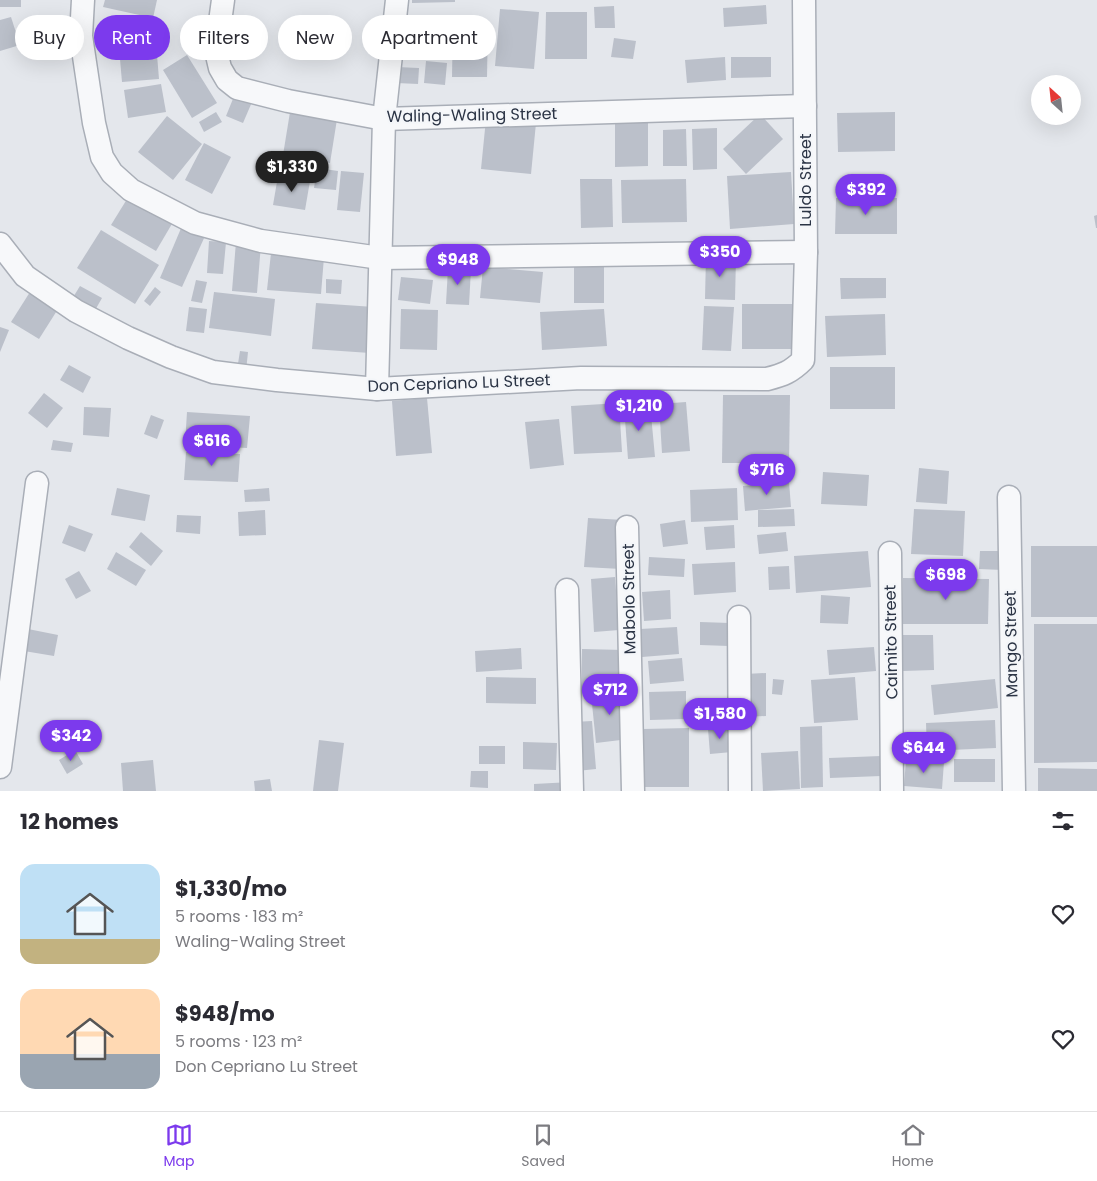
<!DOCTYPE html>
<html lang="en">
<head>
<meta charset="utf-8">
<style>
  :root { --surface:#fff; --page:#f2f2f3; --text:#2b2b33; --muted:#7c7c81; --line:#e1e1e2; --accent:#7c3aed }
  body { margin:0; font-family:Poppins,sans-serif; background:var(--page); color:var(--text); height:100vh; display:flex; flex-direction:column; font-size:19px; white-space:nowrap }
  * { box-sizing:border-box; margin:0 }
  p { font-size:16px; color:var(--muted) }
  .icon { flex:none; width:28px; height:28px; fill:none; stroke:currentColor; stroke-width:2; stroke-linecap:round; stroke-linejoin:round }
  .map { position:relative; height:791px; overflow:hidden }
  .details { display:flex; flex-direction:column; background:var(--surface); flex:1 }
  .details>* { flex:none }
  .banner { position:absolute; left:15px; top:15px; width:500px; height:45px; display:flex; gap:10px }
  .needle { width:32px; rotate:333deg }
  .controls { position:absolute; left:1031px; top:75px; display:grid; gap:10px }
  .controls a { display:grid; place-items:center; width:50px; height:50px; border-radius:50%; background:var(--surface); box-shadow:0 5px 20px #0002; font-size:25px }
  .price { position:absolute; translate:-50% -42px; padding:0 11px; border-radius:18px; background:var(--accent); color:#fff; font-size:16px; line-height:32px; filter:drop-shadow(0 1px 2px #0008) }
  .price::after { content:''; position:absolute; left:50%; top:30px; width:15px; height:11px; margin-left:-8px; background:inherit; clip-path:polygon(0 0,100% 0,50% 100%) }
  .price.current { background:#222; color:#fff }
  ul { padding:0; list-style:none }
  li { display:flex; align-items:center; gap:15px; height:125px; padding:0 20px }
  li span { display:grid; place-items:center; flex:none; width:140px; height:100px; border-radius:15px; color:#555 }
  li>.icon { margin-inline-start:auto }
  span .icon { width:60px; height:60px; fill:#fffc; stroke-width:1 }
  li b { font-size:21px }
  h2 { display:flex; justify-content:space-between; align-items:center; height:60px; padding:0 20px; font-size:21px }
  .pill { padding:0 18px; border-radius:22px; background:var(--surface); box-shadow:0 5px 20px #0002; font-size:18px; line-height:45px }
  .pill.current { background:var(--accent); color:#fff }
  .tab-bar { display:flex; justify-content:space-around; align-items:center; height:70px; border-top:1px solid var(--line); background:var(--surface); font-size:14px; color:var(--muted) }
  .tab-bar a { display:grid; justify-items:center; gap:2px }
  .tab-bar .current { color:var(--accent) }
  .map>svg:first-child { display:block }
  .building { fill:#bbc0ca }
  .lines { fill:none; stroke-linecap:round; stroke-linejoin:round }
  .minor-casing { stroke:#a9aeb7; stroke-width:25 }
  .minor { stroke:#f7f8fa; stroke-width:22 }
  .labels { text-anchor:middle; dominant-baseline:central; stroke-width:4.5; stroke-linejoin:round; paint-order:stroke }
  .street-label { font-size:16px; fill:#2b3445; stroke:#f4f6f9 }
</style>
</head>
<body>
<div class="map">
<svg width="1097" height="791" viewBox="0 0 1097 791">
  <rect width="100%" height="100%" fill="#e4e7ec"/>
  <g class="building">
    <rect x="0" y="0" width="21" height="7"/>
    <path d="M 105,0 L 157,0 L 153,18 L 103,7 Z"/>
    <path d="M 412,0 L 455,0 L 455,2 L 412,3 Z"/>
    <path d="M 766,5 L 767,24 L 724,27 L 723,8 Z"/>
    <path d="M 614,6 L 615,28 L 595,28 L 594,7 Z"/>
    <path d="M 500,9 L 539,12 L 534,69 L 495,66 Z"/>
    <path d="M 546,12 L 587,12 L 587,59 L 545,59 Z"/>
    <path d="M 11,17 L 20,45 L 0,51 L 0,20 Z"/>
    <path d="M 453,21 L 488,22 L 487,77 L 452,77 Z"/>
    <path d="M 614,38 L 636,41 L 633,59 L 611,57 Z"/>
    <path d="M 157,55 L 159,79 L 122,82 L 120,59 Z"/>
    <path d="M 187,55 L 217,103 L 192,118 L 163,70 Z"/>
    <path d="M 725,57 L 726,80 L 687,83 L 685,60 Z"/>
    <path d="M 731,57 L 771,57 L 771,77 L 731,78 Z"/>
    <path d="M 426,61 L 447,63 L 445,85 L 424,83 Z"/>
    <path d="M 397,67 L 419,68 L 418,84 L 396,83 Z"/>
    <path d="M 161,84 L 166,112 L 128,118 L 124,90 Z"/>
    <path d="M 237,89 L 255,95 L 243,123 L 226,116 Z"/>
    <path d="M 291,106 L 338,113 L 330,163 L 283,155 Z"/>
    <path d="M 216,112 L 222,122 L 204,132 L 199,122 Z"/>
    <path d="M 648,112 L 648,166 L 615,167 L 615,113 Z"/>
    <path d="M 895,112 L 895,151 L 838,152 L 837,113 Z"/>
    <path d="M 760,114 L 783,139 L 746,174 L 723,149 Z"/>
    <path d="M 167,116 L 202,144 L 173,180 L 138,152 Z"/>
    <path d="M 486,119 L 536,123 L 531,174 L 481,169 Z"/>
    <path d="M 717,128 L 717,169 L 693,170 L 692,129 Z"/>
    <path d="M 686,129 L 687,166 L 663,166 L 663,130 Z"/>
    <path d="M 204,143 L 231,157 L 212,194 L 185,180 Z"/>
    <path d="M 317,168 L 338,171 L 336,190 L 314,188 Z"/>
    <path d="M 341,171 L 364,173 L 360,212 L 337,210 Z"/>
    <path d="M 791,172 L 794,224 L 730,229 L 727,176 Z"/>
    <path d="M 278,176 L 310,181 L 305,210 L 273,205 Z"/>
    <path d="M 580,179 L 612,179 L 613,227 L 581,228 Z"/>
    <path d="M 686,179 L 687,222 L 622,223 L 621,180 Z"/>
    <path d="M 132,191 L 176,217 L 156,251 L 111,225 Z"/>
    <path d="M 836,198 L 897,198 L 897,234 L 835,234 Z"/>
    <path d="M 1097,215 L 1097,228 L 1096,228 L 1094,216 Z"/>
    <path d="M 182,226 L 205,236 L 182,287 L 160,278 Z"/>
    <path d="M 101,230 L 159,265 L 135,304 L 77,268 Z"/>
    <path d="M 209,241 L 226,242 L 223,274 L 207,273 Z"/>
    <path d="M 236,242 L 261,244 L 257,293 L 232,291 Z"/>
    <path d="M 271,253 L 324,257 L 321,294 L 267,290 Z"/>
    <path d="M 706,256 L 736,257 L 735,300 L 705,299 Z"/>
    <rect x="574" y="262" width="30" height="41"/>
    <path d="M 483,267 L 543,272 L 540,303 L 480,298 Z"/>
    <path d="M 448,268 L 471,269 L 469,305 L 446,304 Z"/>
    <path d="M 401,277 L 433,280 L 430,304 L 398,300 Z"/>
    <path d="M 840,278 L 886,278 L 886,298 L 841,299 Z"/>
    <path d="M 326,279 L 342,280 L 341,294 L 326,293 Z"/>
    <path d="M 196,280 L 207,282 L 202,303 L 191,301 Z"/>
    <path d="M 80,286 L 102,298 L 94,312 L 72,299 Z"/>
    <path d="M 155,287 L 161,292 L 150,306 L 144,301 Z"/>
    <path d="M 30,292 L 58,309 L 39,339 L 11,322 Z"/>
    <path d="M 214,292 L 275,299 L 271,336 L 209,328 Z"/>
    <path d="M 316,303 L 374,307 L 370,353 L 312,349 Z"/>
    <rect x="742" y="304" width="51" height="45"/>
    <path d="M 704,306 L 734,307 L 731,351 L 702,350 Z"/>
    <path d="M 189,307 L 207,309 L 204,333 L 186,331 Z"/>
    <path d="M 401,309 L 438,310 L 437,350 L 400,349 Z"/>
    <path d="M 604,309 L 607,346 L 542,350 L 540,312 Z"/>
    <path d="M 885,314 L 886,355 L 827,357 L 825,316 Z"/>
    <path d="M 0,327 L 9,330 L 0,352 Z"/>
    <path d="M 240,351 L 248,352 L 246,371 L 237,370 Z"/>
    <path d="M 69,365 L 91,377 L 83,393 L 60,380 Z"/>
    <rect x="830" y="367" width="65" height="42"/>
    <path d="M 44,393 L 63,408 L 47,428 L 28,413 Z"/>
    <path d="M 723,395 L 790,395 L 789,463 L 722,463 Z"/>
    <path d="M 427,398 L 432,453 L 396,456 L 392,401 Z"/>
    <path d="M 686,402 L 690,451 L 662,453 L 659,404 Z"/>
    <path d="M 619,403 L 622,452 L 574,454 L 571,406 Z"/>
    <path d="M 650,404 L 655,457 L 628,459 L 624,406 Z"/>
    <path d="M 84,407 L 111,408 L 109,437 L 83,435 Z"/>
    <path d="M 187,412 L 250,416 L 247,448 L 185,445 Z"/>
    <path d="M 151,415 L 164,420 L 157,439 L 144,434 Z"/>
    <path d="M 559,419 L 564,465 L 530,469 L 525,422 Z"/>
    <path d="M 53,440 L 73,443 L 71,452 L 51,450 Z"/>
    <path d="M 186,452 L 240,454 L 238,482 L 184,480 Z"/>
    <path d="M 919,468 L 949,471 L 947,504 L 916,502 Z"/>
    <path d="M 823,472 L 869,475 L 867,506 L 821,504 Z"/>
    <path d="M 789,482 L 791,507 L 745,511 L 743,486 Z"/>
    <path d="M 117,488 L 150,495 L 145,521 L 111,515 Z"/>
    <path d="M 269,488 L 270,501 L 245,502 L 244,490 Z"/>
    <path d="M 737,488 L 738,520 L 691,522 L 690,490 Z"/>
    <path d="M 794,509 L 795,526 L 758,527 L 758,510 Z"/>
    <path d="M 914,509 L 965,511 L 963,556 L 911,554 Z"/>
    <path d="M 265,510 L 266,535 L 239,536 L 238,512 Z"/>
    <path d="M 177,515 L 201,516 L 200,534 L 176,532 Z"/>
    <path d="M 588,518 L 624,520 L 621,569 L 584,567 Z"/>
    <path d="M 685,520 L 688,544 L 663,547 L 660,524 Z"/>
    <path d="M 69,525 L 93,534 L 85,552 L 62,543 Z"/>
    <path d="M 734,525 L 735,548 L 706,550 L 704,527 Z"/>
    <path d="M 141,532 L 163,551 L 151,566 L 129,547 Z"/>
    <path d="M 786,532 L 788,551 L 759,554 L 757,535 Z"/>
    <rect x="1031" y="546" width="66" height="71"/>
    <path d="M 868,551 L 871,587 L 796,593 L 794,556 Z"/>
    <path d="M 980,551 L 1004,551 L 1003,570 L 979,569 Z"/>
    <path d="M 116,552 L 146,570 L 136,586 L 107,569 Z"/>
    <path d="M 649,557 L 685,559 L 684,577 L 648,575 Z"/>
    <path d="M 735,562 L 736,592 L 694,595 L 692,564 Z"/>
    <path d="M 789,566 L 790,589 L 769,590 L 768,567 Z"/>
    <path d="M 79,571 L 91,591 L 76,599 L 65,579 Z"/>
    <path d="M 615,577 L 619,630 L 594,632 L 591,579 Z"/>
    <path d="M 903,578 L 989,579 L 988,624 L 903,624 Z"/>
    <path d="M 670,590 L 671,619 L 644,621 L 642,592 Z"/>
    <path d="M 821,595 L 850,597 L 848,624 L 820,623 Z"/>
    <path d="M 700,622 L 730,623 L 729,646 L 700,645 Z"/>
    <path d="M 1034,624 L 1097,624 L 1097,762 L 1034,763 Z"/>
    <path d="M 677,627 L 679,654 L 642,657 L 640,629 Z"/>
    <path d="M 28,629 L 58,635 L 54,656 L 24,651 Z"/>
    <path d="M 903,635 L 933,635 L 934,670 L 903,671 Z"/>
    <path d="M 874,647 L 876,671 L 829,675 L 827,650 Z"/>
    <path d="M 521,648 L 522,669 L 476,672 L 475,651 Z"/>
    <path d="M 582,649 L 624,650 L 623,689 L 582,688 Z"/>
    <path d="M 682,658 L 684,681 L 650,684 L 648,661 Z"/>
    <path d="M 766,673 L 766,716 L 746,717 L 745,674 Z"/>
    <path d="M 486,677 L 536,678 L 536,704 L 486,703 Z"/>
    <path d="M 855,677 L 858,720 L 814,723 L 811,680 Z"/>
    <path d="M 773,679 L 784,680 L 782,695 L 772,694 Z"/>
    <path d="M 995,679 L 998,708 L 934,715 L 931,685 Z"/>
    <path d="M 624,690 L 629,739 L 596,743 L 591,694 Z"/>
    <path d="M 686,691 L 686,719 L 650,720 L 649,692 Z"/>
    <path d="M 995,720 L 996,748 L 927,751 L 926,723 Z"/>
    <path d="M 592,721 L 596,769 L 577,771 L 573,722 Z"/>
    <path d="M 822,726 L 823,787 L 801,788 L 800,727 Z"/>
    <path d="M 731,727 L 732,752 L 710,754 L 708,729 Z"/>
    <path d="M 689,728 L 689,787 L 643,787 L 643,729 Z"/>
    <path d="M 319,740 L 344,743 L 338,791 L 313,791 Z"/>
    <path d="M 523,742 L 557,743 L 556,770 L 523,769 Z"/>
    <rect x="479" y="746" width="26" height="18"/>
    <path d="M 75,750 L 83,764 L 67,774 L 59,760 Z"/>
    <path d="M 798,751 L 800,789 L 763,791 L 761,753 Z"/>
    <path d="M 881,756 L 881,776 L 830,778 L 829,758 Z"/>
    <path d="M 906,759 L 944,762 L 942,789 L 904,786 Z"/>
    <rect x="954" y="759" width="41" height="23"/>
    <path d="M 153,760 L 156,791 L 123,791 L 121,763 Z"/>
    <path d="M 1038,768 L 1097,769 L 1097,791 L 1038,791 Z"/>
    <path d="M 471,771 L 488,771 L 488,788 L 470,787 Z"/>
    <path d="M 270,779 L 272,791 L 255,791 L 254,781 Z"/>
    <path d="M 571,782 L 572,791 L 534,791 L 534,784 Z"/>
  </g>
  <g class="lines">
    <defs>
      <g id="minor">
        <path d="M 83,0 L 81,36 L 94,123 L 102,157 L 112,173 L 131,190 L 195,223 L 261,241 L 380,258 L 806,252"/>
        <path d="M 223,0 L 216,51 L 220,68 L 227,80 L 237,88 L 288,101 L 384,119 L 805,106"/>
        <path d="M 0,244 L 25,276 L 76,311 L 128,338 L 171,357 L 213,372 L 277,380 L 377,389 L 581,378 L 767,379 C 783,375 791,372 803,360 L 806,252 L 804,0"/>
        <path d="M 377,389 L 384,119 L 397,0"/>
        <path d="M 1009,497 L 1014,791"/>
        <path d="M 627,527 L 633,791"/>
        <path d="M 890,553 L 892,791"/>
        <path d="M 567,590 L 572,791"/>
        <path d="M 739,617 L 740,791"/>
        <path d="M 0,767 L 37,483"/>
      </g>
    </defs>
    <use href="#minor" class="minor-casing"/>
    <use href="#minor" class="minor"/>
  </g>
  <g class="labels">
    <g class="street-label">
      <text transform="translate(472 115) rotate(-1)">Waling-Waling Street</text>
      <text transform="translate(805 180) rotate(-90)">Luldo Street</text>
      <text transform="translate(459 383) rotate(-2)">Don Cepriano Lu Street</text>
      <text transform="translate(629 599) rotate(-91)">Mabolo Street</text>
      <text transform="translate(891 642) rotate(-91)">Caimito Street</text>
      <text transform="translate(1011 644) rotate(-91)">Mango Street</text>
    </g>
  </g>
</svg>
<div class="controls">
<a><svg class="needle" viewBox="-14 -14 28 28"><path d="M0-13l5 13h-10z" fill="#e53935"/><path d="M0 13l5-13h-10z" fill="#7c7c81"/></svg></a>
</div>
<b class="price current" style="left:292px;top:193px">$1,330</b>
<b class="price" style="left:866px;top:216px">$392</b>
<b class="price" style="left:720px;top:278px">$350</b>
<b class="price" style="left:458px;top:286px">$948</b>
<b class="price" style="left:639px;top:432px">$1,210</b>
<b class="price" style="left:212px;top:467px">$616</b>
<b class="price" style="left:767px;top:496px">$716</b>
<b class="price" style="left:946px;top:601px">$698</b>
<b class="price" style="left:610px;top:716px">$712</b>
<b class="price" style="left:720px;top:740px">$1,580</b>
<b class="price" style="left:71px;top:762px">$342</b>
<b class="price" style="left:924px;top:774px">$644</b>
<div class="banner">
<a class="pill">Buy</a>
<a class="pill current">Rent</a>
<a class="pill">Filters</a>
<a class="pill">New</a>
<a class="pill">Apartment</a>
</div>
</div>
<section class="details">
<h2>12 homes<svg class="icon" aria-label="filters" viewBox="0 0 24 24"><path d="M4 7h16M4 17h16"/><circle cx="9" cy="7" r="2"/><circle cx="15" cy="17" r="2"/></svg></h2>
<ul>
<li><span style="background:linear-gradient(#bfe0f5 75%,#c2b280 0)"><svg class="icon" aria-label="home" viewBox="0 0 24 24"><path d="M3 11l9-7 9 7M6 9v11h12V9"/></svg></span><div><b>$1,330/mo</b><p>5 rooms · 183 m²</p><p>Waling-Waling Street</p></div><svg class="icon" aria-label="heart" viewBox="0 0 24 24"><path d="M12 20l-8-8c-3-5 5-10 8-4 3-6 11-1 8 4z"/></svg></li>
<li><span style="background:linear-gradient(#ffd9b3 65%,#9aa5b1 0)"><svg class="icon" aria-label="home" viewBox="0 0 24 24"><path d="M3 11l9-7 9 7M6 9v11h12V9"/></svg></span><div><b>$948/mo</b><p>5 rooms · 123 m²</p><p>Don Cepriano Lu Street</p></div><svg class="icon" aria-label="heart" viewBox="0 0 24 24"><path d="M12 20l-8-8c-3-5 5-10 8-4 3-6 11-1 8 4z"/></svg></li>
</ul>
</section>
<nav class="tab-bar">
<a class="current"><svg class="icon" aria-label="map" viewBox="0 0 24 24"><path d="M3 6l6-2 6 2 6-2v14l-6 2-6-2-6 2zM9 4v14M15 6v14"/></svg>Map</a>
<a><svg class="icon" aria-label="saved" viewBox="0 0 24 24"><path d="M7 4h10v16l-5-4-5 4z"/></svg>Saved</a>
<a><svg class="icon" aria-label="home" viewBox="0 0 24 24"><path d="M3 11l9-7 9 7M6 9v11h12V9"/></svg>Home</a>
</nav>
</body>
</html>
